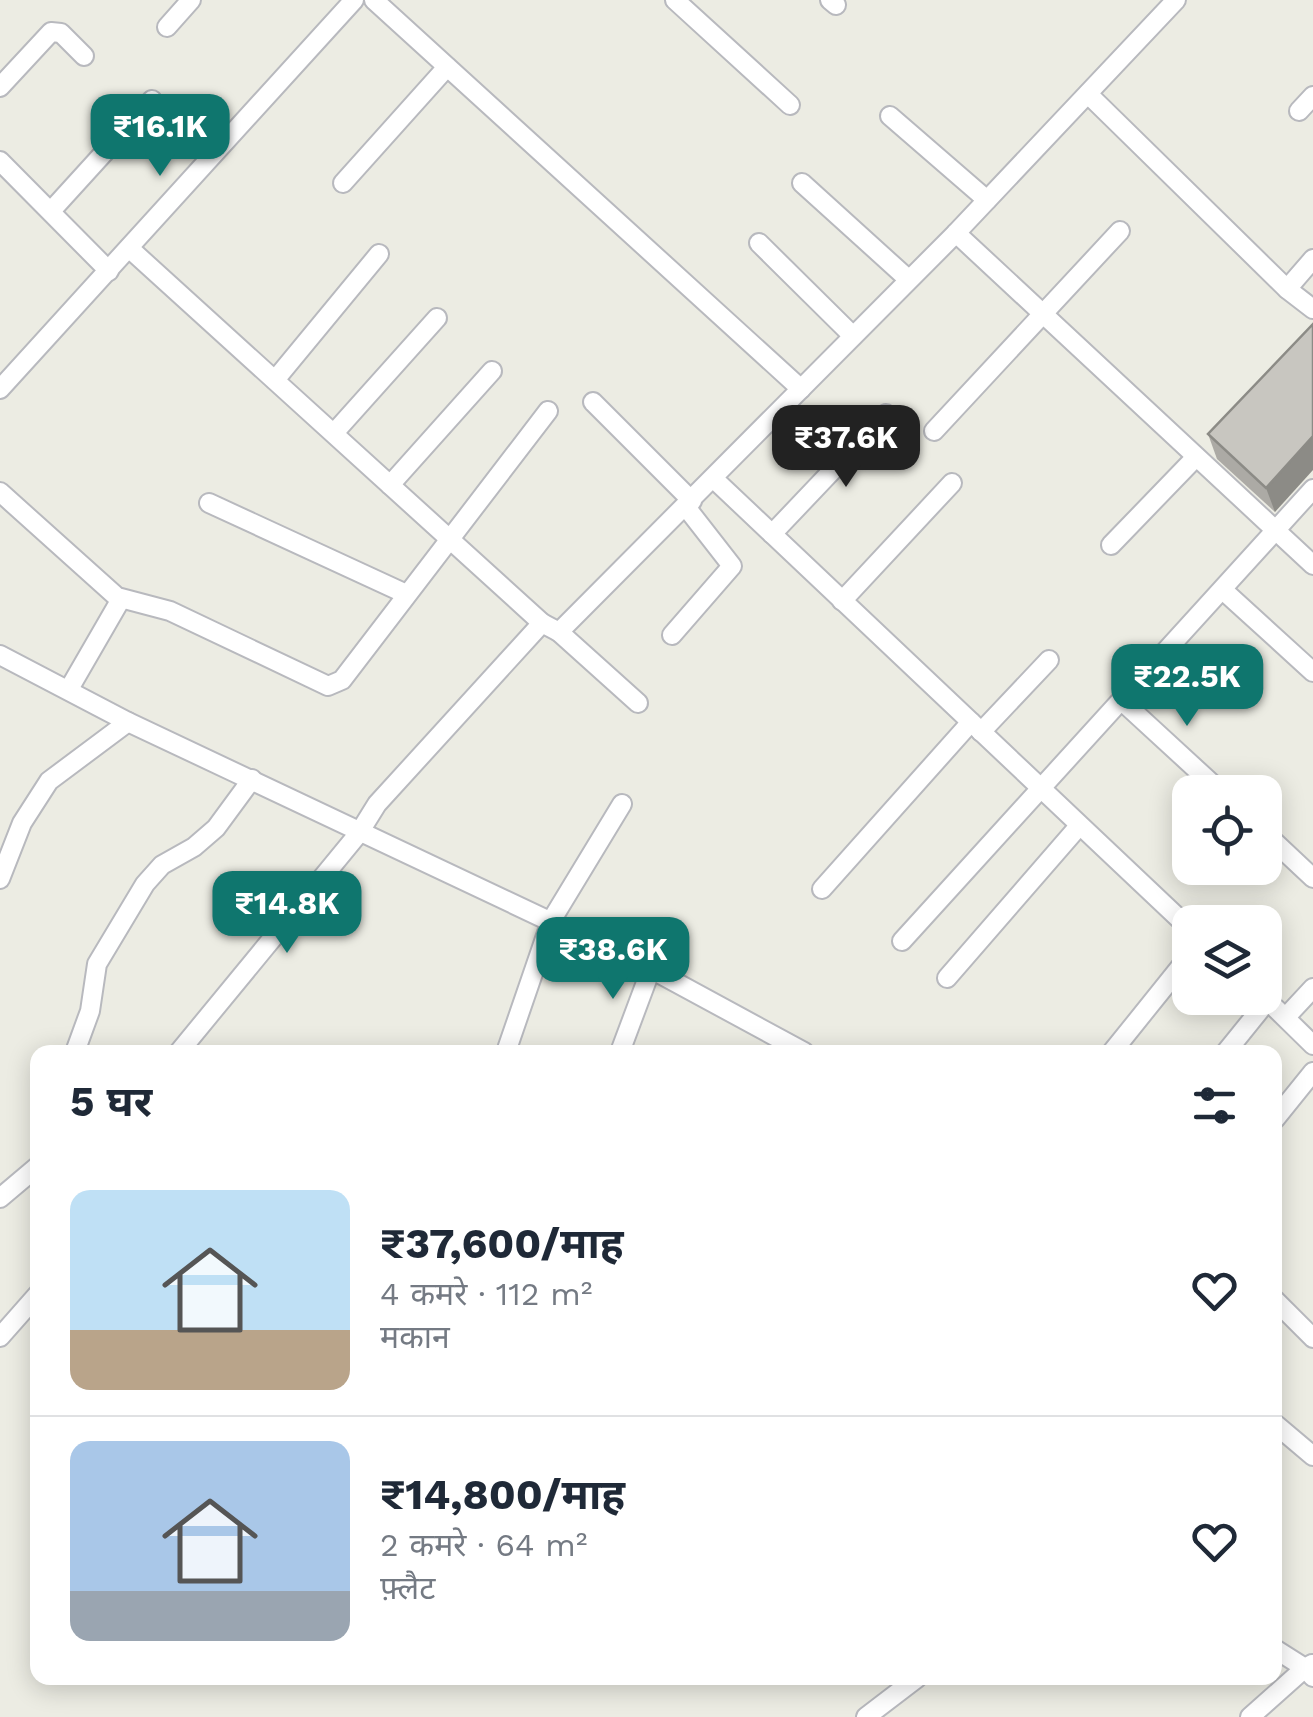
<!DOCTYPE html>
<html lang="hi">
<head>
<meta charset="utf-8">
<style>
  :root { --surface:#fff; --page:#f6f6f7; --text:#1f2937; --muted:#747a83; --line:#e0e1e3; --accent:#0f766e }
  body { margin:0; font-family:"Work Sans","Noto Sans Devanagari",sans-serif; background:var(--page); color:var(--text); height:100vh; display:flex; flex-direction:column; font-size:38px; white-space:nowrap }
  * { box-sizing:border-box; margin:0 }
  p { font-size:32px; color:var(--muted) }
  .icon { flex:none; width:55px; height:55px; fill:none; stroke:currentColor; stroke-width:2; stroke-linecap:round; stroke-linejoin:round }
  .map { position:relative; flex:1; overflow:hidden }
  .details { position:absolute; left:30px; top:1045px; width:1252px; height:640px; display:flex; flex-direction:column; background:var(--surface); border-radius:20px; box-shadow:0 5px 25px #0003 }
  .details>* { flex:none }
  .fabs { position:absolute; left:1172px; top:775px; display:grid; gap:20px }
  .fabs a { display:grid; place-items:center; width:110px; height:110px; border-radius:20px; background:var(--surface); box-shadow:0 5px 25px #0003; font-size:50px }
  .price { position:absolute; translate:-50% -85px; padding:0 22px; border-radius:20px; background:var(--accent); color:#fff; font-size:32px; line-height:65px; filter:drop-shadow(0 2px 5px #0008) }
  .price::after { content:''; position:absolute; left:50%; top:60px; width:30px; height:22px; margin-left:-15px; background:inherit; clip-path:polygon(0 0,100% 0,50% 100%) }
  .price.active { background:#222; color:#fff }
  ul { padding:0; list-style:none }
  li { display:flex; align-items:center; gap:30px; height:250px; padding:0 40px }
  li+li { border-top:2px solid var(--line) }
  li span { display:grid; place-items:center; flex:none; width:280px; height:200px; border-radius:20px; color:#555 }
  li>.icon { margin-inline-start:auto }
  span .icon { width:120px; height:120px; fill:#fffc; stroke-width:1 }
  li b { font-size:42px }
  h2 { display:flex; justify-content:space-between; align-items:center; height:120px; padding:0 40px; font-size:42px }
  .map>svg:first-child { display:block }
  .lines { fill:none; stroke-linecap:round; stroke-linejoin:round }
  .minor-casing { stroke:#b8b9be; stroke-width:22 }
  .minor { stroke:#fff; stroke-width:18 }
  .wall { fill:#acaaa5 }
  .shaded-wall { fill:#8c8b86 }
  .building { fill:#c8c6c0; stroke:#8c8b86; stroke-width:2.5 }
</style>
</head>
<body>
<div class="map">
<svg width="1313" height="1717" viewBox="0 0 1313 1717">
  <rect width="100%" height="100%" fill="#ecece3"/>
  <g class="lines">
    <defs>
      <g id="minor">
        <path d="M 374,0 L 801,389"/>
        <path d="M 675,0 L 790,105"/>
        <path d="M 830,0 L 836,5"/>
        <path d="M 167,27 L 191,0"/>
        <path d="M 0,87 L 51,32 L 61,33 L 84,56"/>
        <path d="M 1088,94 L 1287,289 L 1313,309"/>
        <path d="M 1299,111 L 1313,96"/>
        <path d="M 890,116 L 987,200"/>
        <path d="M 0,161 L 109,271"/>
        <path d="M 343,183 L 447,67"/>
        <path d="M 802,183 L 908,279"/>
        <path d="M 51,211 L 152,100"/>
        <path d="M 956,233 L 1313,565"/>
        <path d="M 759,243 L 853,336"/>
        <path d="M 129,248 L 542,623"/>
        <path d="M 1287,289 L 1313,259"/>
        <path d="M 275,380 L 379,254"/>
        <path d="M 0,389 L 354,0"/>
        <path d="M 593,402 L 692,501"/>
        <path d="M 934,431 L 1120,231"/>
        <path d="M 334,433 L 437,318"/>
        <path d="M 715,480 L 1190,929"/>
        <path d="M 390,485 L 492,371"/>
        <path d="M 0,492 L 117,597 L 170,611 L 328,686 L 342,680 L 548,411"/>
        <path d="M 209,503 L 404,593"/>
        <path d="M 772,534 L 886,414"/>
        <path d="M 1111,545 L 1196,457"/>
        <path d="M 1224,591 L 1313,672"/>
        <path d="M 842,601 L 952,483"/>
        <path d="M 559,632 L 638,703"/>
        <path d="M 672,635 L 732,566 L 686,507"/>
        <path d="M 0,655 L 128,722 L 651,969 L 804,1052"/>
        <path d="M 69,689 L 121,599"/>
        <path d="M 1122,701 L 1221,792"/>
        <path d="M 981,732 L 1049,660"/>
        <path d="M 1265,833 L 1313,878"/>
        <path d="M 0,879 L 22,823 L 49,781 L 128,722"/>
        <path d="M 822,889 L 971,722"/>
        <path d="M 902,941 L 1313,489"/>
        <path d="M 947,978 L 1079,826"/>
        <path d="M 1265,998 L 1313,1045"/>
        <path d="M 1286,1017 L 1313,988"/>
        <path d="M 75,1052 L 90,1011 L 97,964 L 145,884 L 162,865 L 194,847 L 216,828 L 252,779"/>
        <path d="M 179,1052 L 359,833 L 377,804 L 542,623 L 559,632 L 956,233 L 1176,0"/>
        <path d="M 506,1052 L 551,921 L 622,804"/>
        <path d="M 620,1052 L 651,969"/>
        <path d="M 1112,1052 L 1190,955"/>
        <path d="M 1226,1052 L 1268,1000"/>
        <path d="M 1275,1119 L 1313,1072"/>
        <path d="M 0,1198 L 38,1166"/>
        <path d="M 1275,1300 L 1313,1338"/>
        <path d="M 0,1337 L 38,1294"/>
        <path d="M 1275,1424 L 1313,1456"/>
        <path d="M 1275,1649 L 1305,1668 L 1312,1664"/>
        <path d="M 866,1717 L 917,1678"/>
        <path d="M 1250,1717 L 1305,1668 L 1313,1677"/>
      </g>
    </defs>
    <use href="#minor" class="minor-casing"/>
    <use href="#minor" class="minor"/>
  </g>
  <path class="wall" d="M 1313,324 L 1275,512 L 1217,459 L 1208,434 Z"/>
  <path class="shaded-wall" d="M 1313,436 L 1313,470 L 1275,512 L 1266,488 Z"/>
  <path class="building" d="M 1313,324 L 1313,436 L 1266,488 L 1208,434 Z"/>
</svg>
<div class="fabs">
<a><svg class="icon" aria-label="locate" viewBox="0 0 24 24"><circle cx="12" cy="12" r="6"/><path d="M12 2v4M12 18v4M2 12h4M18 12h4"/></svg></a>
<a><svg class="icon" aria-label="layers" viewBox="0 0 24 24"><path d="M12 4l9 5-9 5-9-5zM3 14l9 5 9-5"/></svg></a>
</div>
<b class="price" style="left:160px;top:179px">₹16.1K</b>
<b class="price active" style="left:846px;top:490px">₹37.6K</b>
<b class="price" style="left:1187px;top:729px">₹22.5K</b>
<b class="price" style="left:287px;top:956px">₹14.8K</b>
<b class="price" style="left:613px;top:1002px">₹38.6K</b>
<section class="details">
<h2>5 घर<svg class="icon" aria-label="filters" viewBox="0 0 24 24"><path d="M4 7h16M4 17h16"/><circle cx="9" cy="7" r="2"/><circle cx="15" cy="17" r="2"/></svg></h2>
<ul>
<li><span style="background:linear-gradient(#bfe0f5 70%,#b9a48a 0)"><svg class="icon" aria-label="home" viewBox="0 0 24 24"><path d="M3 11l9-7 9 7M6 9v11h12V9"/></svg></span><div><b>₹37,600/माह</b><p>4 कमरे · 112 m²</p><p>मकान</p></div><svg class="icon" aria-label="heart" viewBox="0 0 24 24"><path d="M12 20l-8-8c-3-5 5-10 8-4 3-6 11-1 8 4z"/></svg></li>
<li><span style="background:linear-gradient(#a9c7e8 75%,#9aa5b1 0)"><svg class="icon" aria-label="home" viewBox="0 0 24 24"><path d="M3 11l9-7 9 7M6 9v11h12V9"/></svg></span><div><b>₹14,800/माह</b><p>2 कमरे · 64 m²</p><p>फ़्लैट</p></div><svg class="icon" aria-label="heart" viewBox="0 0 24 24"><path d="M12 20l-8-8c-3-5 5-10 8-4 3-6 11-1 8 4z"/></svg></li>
</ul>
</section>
</div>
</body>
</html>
